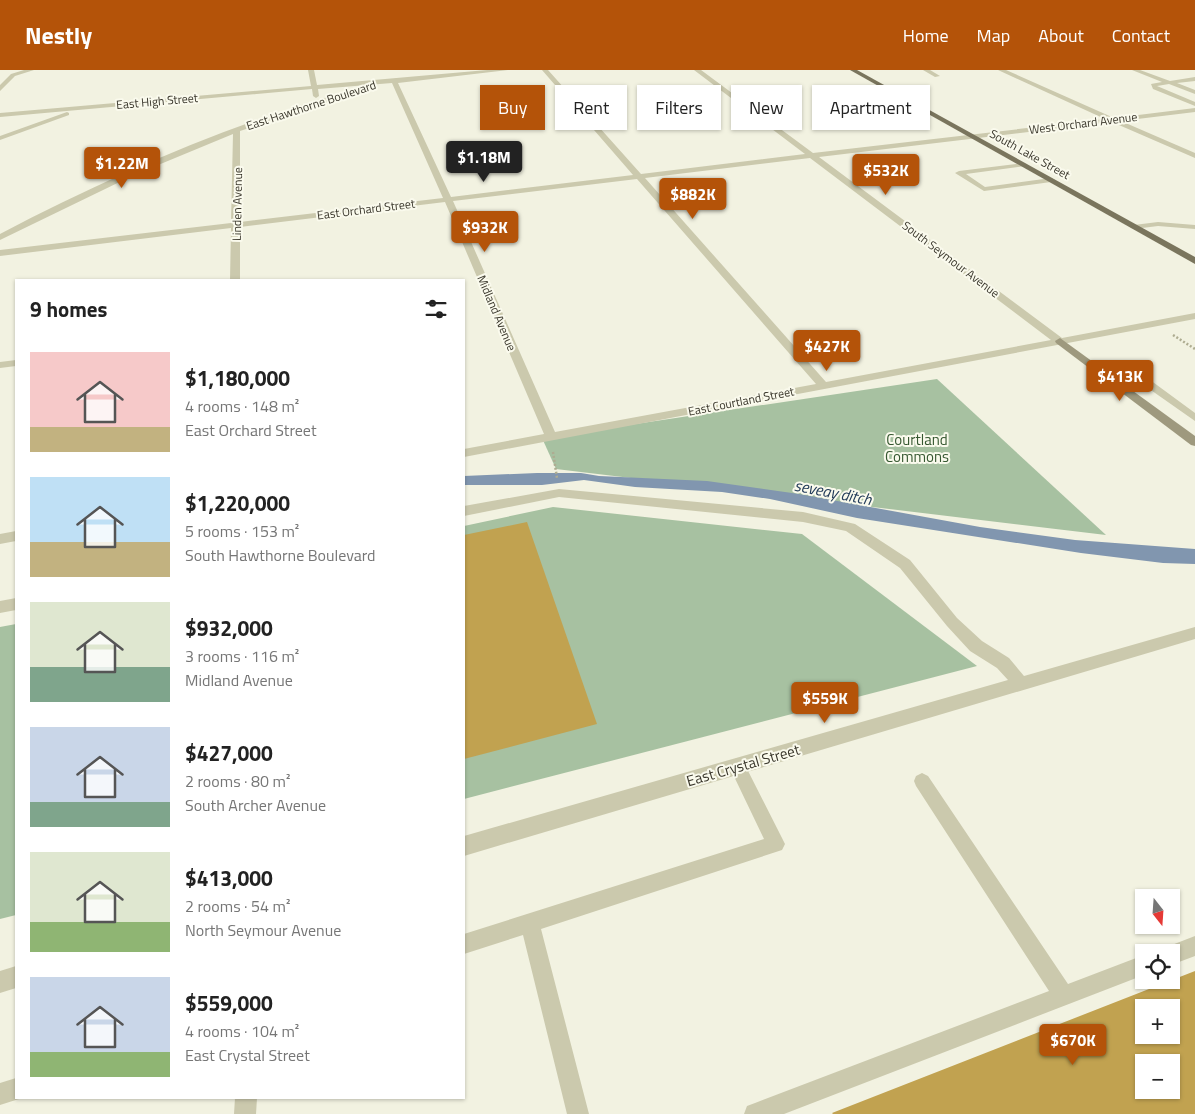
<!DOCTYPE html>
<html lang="en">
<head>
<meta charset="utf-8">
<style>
  :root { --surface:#fff; --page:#f2f2f2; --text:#222; --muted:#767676; --accent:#b45309 }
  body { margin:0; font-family:"Titillium Web",sans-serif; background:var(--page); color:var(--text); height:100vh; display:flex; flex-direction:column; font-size:19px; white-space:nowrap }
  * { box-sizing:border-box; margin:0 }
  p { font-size:16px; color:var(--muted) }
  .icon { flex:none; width:28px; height:28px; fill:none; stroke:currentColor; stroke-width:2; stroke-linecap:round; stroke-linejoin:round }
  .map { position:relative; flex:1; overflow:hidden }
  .side { position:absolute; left:15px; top:209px; width:450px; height:820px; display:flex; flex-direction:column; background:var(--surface); border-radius:0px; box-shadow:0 1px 4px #0004 }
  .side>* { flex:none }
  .hud { position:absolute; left:480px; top:15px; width:475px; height:45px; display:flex; gap:10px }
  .needle { width:32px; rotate:163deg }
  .controls { position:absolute; left:1135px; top:819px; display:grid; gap:10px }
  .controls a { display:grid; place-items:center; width:45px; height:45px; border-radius:0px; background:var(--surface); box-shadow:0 1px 4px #0004; font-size:25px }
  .price { position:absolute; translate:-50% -42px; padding:0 11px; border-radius:5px; background:var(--accent); color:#fff; font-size:16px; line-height:32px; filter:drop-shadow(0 1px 2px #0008) }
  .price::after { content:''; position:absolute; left:50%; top:30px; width:15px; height:11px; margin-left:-8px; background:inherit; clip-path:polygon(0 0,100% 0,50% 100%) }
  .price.active { background:#222; color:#fff }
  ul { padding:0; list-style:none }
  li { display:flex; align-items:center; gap:15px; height:125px; padding:0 15px }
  li span { display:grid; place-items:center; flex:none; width:140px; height:100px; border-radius:0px; color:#555 }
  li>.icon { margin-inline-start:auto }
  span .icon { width:60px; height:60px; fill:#fffc; stroke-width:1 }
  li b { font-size:21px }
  h2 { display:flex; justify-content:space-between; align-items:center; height:60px; padding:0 15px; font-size:21px }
  .tag { padding:0 18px; border-radius:0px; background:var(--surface); box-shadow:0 1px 4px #0004; font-size:18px; line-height:45px }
  .tag.active { background:var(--accent); color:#fff }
  header { display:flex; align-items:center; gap:30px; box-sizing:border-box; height:70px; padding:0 25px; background:var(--accent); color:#fff }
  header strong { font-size:24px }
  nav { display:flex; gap:28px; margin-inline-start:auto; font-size:18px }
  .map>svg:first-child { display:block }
  .green { fill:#a7c1a1 }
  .water { fill:#8196af }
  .building { fill:#c1a250; fill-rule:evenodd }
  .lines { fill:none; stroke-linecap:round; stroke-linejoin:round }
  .path { stroke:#aeac91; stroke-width:2.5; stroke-dasharray:2 2; stroke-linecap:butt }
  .lane { fill:#cbc9ad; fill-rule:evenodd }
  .street { fill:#cbc9ad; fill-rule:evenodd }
  .secondary { fill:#9e997e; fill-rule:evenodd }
  .primary { fill:#7a755d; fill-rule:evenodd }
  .labels { text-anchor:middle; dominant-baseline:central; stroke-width:4; stroke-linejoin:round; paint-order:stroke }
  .far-street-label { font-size:12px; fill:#39362b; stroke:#fafaed }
  .park-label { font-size:15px; fill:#355730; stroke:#fafaed }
  .street-label { font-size:15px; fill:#39362b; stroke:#fafaed }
  .water-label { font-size:16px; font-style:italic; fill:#223b59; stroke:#fafaed }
</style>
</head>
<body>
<header>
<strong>Nestly</strong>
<nav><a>Home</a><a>Map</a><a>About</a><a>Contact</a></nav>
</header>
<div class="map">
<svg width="1195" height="1044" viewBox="0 0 1195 1044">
  <rect width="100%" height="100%" fill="#f2f2e1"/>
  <g class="green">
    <path d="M 937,309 L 1106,465 L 556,399 L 542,368 Z"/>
    <path d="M 553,437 L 802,464 L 977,596 L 464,729 L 464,456 Z"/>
    <path d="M 16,554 L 16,845 L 0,849 L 0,557 Z"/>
  </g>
  <path class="water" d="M 537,403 L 581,403 L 599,406 L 707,411 L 799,424 L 980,457 L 1075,470 L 1195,479 L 1195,494 L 1163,493 L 1081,483 L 857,448 L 770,429 L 722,422 L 635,417 L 584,410 L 542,415 L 464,415 L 464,406 Z"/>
  <g class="building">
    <path d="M 527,452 L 597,654 L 464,689 L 464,465 Z"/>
    <path d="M 1195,901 L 1195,1044 L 833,1044 L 832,1043 ZM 1144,938 L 1171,938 L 1171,965 L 1144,965 ZM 1144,992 L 1171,992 L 1171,1020 L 1144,1020 Z"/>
  </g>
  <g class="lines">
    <g class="path">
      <path d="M 1173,265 L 1195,279"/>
      <path d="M 553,382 L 557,408"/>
    </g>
    <g class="lane">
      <path d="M 923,0 L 930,0 L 940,6 L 935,7 Z"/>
      <path d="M 1132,0 L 1140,0 L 1170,11 L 1195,7 L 1195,11 L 1177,13 L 1195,20 L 1195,24 L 1169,14 L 1157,16 L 1195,32 L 1195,36 L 1153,19 L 1151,14 L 1162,12 Z"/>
      <path d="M 1024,93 L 1026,94 L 1026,96 L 966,104 L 985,117 L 1051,108 L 1055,110 L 1051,112 L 984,121 L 955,103 L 959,101 Z"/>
      <path d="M 1158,152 L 1195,155 L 1195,159 L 1158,156 L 1134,159 L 1130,157 L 1134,155 Z"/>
      <path d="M 1098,296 L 1146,307 L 1195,343 L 1195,351 L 1138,311 L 1094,301 L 1094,297 Z"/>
      <path d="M 737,688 L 743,691 L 782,768 L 785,774 L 782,780 L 541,859 L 589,1044 L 567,1044 L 523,865 L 464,884 L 464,864 L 764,769 L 729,696 L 731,691 Z"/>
      <path d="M 922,703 L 928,706 L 1068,914 L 1144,885 L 1144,905 L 784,1044 L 744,1044 L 747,1036 L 755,1033 L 1049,921 L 916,716 L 914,711 L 916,706 Z"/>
      <path d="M 1195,866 L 1195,886 L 1171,895 L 1171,882 L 1162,882 L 1164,878 Z"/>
      <path d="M 16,1008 L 16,1028 L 22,1028 L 0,1035 L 0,1013 Z"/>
      <path d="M 235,1028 L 257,1028 L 256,1044 L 234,1044 Z"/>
    </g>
    <g class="street">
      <path d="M 24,0 L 34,0 L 15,6 L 0,21 L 0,15 L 11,4 Z"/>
      <path d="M 308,0 L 314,0 L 317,15 L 487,0 L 508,0 L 398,13 L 451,127 L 633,105 L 542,0 L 548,0 L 641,104 L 805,84 L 694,0 L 701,0 L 813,83 L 1105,49 L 998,0 L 1006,0 L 1114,48 L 1195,38 L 1195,42 L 1121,51 L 1195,83 L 1195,88 L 1112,52 L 819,87 L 1062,268 L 1195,243 L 1195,249 L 464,387 L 464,379 L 544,364 L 445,132 L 240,157 L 240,210 L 230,210 L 231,158 L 0,186 L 0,180 L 231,153 L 233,64 L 134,105 L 0,170 L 0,164 C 115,104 234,52 359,18 L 362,20 L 361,21 L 240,61 L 240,152 L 443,128 L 392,13 L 318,19 L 319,26 L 316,28 L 313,26 L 312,19 L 0,47 L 0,43 L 311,16 ZM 810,88 L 1051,270 L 826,312 L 645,108 ZM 637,109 L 816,314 L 555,362 L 453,131 Z"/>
      <path d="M 67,42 L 69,43 L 69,45 L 0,70 L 0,66 Z"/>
      <path d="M 16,290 L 16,296 L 0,298 L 0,292 Z"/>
      <path d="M 559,419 L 803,442 L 855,454 L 910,490 L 957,548 L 982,571 L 1009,588 L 1024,606 L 1195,557 L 1195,569 L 464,786 L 464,766 L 1008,610 L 997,598 L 970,581 L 947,556 L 900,498 L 846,461 L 803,452 L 559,427 L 464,446 L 464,436 Z"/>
      <path d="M 16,461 L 16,471 L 0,474 L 0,464 Z"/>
      <path d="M 16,528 L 16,540 L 0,543 L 0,531 Z"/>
      <path d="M 16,896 L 16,918 L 0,923 L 0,901 Z"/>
    </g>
    <path class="secondary" d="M 1060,268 L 1195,366 L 1195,376 L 1191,375 L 1056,273 L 1055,271 Z"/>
    <path class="primary" d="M 850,0 L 857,0 L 1195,187 L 1195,194 Z"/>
  </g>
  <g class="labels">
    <g class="far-street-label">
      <text transform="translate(157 31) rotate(-5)">East High Street</text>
      <text transform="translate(311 35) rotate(-18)">East Hawthorne Boulevard</text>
      <text transform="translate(1083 53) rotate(-7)">West Orchard Avenue</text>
      <text transform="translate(1030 84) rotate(29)">South Lake Street</text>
      <text transform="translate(237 134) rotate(-89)">Linden Avenue</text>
      <text transform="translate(366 139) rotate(-7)">East Orchard Street</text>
      <text transform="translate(951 189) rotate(37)">South Seymour Avenue</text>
      <text transform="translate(497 243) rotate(67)">Midland Avenue</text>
      <text transform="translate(741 331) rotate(-11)">East Courtland Street</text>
    </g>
    <g class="park-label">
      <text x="917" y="369">Courtland<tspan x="917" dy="17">Commons</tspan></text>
    </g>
    <g class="street-label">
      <text transform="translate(743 695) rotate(-16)">East Crystal Street</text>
    </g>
    <g class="water-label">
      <text transform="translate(833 422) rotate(11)">seveay ditch</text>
    </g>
  </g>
</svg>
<div class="controls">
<a><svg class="needle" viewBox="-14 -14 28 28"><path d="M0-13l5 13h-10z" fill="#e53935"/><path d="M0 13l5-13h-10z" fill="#767676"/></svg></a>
<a><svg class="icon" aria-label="locate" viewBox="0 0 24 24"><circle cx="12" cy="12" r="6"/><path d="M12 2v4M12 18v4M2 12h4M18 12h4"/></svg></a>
<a>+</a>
<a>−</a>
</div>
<b class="price active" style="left:484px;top:113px">$1.18M</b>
<b class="price" style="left:122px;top:119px">$1.22M</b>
<b class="price" style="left:886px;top:126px">$532K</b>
<b class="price" style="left:693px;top:150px">$882K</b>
<b class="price" style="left:485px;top:183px">$932K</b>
<b class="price" style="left:827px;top:302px">$427K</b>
<b class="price" style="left:1120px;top:332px">$413K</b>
<b class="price" style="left:825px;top:654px">$559K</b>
<b class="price" style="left:1073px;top:996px">$670K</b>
<div class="hud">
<a class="tag active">Buy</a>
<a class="tag">Rent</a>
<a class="tag">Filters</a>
<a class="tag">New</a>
<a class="tag">Apartment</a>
</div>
<section class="side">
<h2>9 homes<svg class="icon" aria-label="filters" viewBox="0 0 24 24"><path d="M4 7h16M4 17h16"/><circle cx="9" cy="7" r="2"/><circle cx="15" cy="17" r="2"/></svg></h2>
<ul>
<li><span style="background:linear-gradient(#f6c9c9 75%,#c2b280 0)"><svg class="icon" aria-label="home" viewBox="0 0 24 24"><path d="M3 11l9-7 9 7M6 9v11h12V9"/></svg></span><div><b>$1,180,000</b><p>4 rooms · 148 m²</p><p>East Orchard Street</p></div></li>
<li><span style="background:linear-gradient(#bfe0f5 65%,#c2b280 0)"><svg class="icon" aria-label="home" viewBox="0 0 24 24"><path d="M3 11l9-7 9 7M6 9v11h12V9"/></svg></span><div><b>$1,220,000</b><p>5 rooms · 153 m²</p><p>South Hawthorne Boulevard</p></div></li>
<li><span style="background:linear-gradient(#dfe7d0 65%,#7fa58c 0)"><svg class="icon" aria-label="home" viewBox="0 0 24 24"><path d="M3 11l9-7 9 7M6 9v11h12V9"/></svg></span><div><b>$932,000</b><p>3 rooms · 116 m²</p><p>Midland Avenue</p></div></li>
<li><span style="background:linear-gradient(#c9d6e8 75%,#7fa58c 0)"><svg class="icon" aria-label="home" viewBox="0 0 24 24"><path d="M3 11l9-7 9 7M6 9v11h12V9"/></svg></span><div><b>$427,000</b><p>2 rooms · 80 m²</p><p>South Archer Avenue</p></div></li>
<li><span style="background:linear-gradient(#dfe7d0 70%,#8fb573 0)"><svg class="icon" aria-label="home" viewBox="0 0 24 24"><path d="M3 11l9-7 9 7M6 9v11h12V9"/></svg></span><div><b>$413,000</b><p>2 rooms · 54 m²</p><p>North Seymour Avenue</p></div></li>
<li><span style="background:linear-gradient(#c9d6e8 75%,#8fb573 0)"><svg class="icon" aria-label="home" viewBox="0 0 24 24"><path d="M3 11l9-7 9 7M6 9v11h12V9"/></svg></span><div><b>$559,000</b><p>4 rooms · 104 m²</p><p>East Crystal Street</p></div></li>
</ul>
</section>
</div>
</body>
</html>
